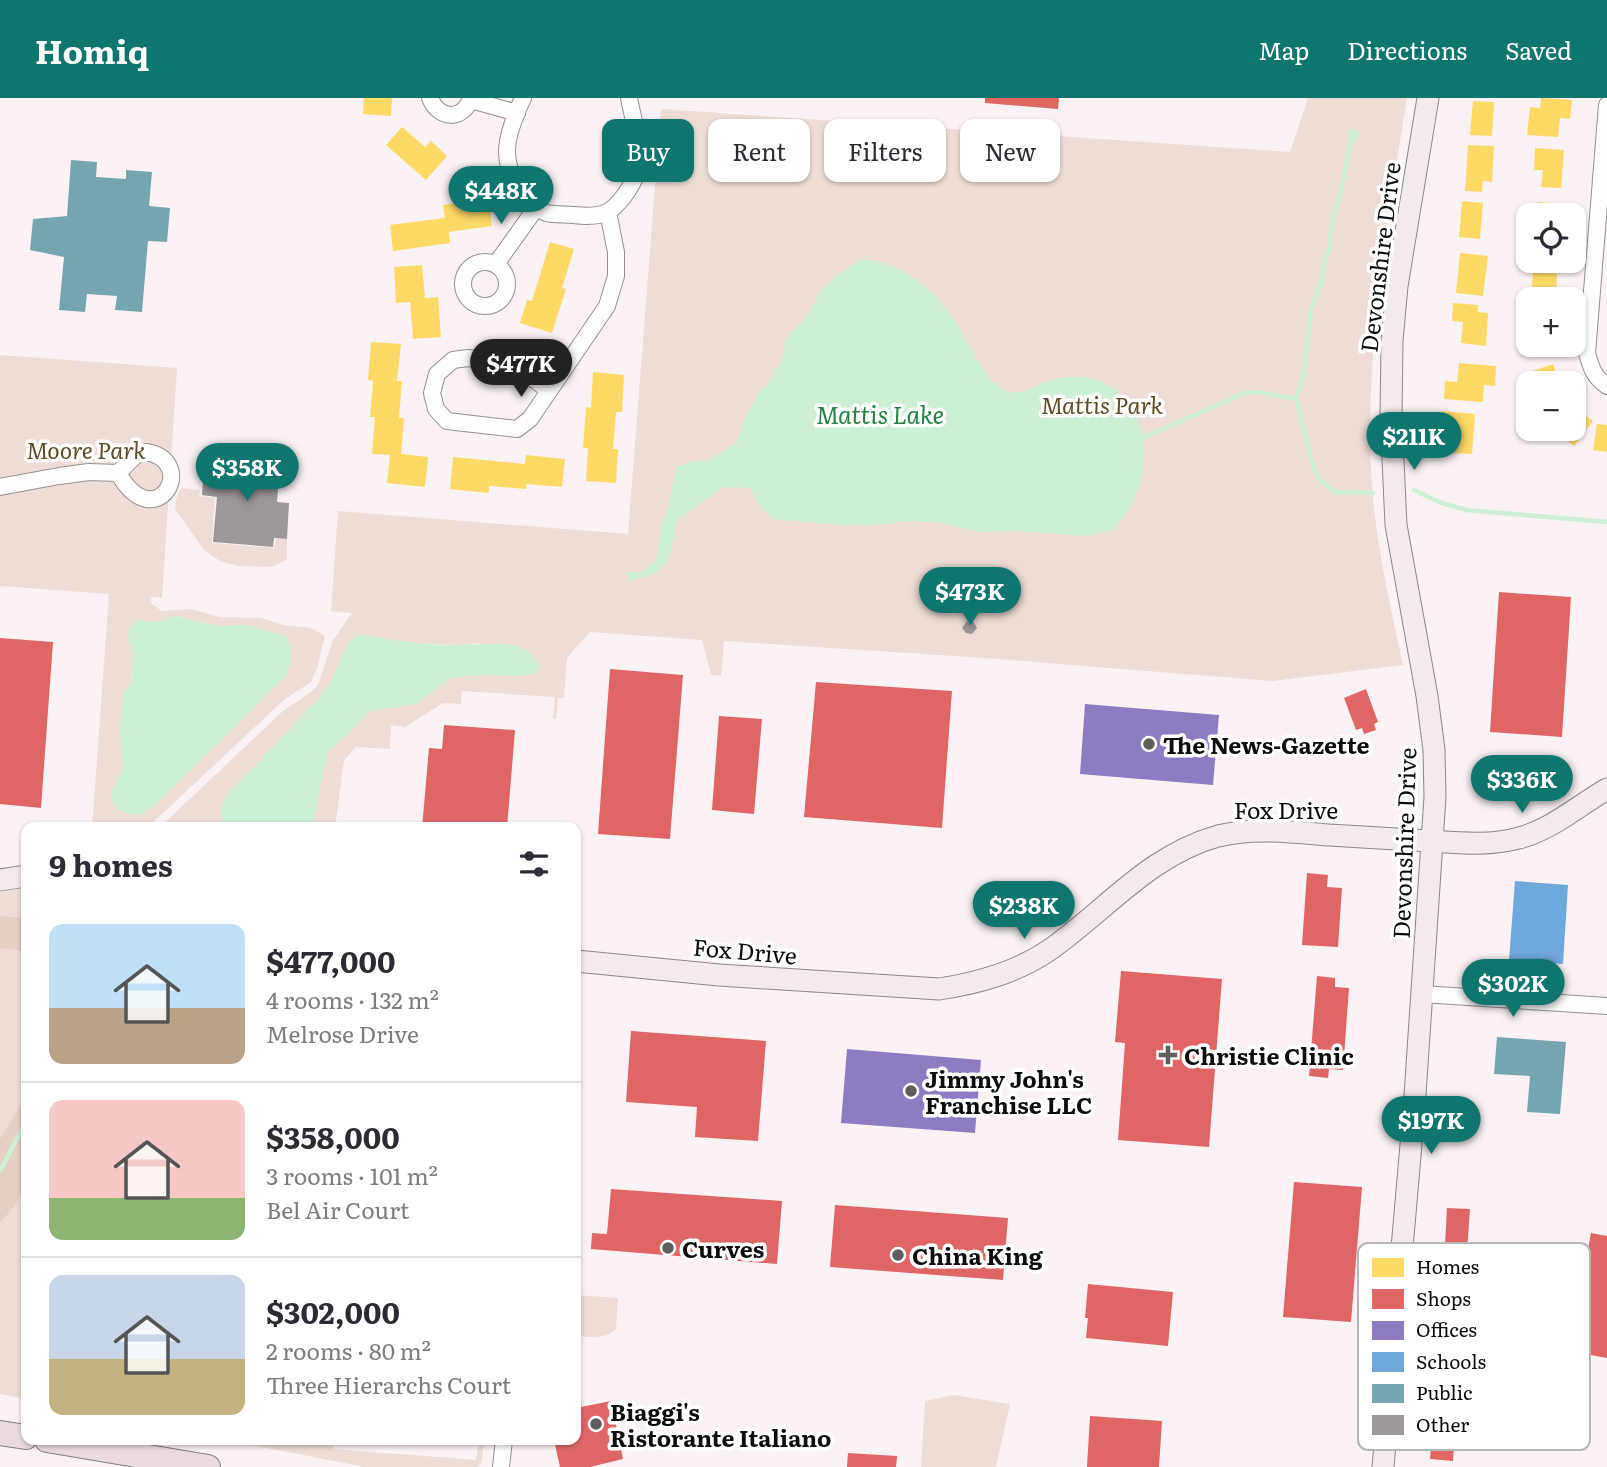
<!DOCTYPE html>
<html lang="en">
<head>
<meta charset="utf-8">
<style>
  :root { --surface:#fff; --page:#f7f7f7; --text:#2b2b33; --muted:#7c7c81; --line:#e1e1e2; --accent:#0f766e }
  body { margin:0; font-family:Literata,serif; background:var(--page); color:var(--text); height:100vh; display:flex; flex-direction:column; font-size:26px; white-space:nowrap }
  * { box-sizing:border-box; margin:0 }
  p { font-size:23px; color:var(--muted) }
  .icon { flex:none; width:38px; height:38px; fill:none; stroke:currentColor; stroke-width:2; stroke-linecap:round; stroke-linejoin:round }
  .map { position:relative; flex:1; overflow:hidden }
  .panel { position:absolute; left:21px; top:724px; width:560px; height:623px; display:flex; flex-direction:column; background:var(--surface); border-radius:14px; box-shadow:0 2px 5px #0004 }
  .panel>* { flex:none }
  .guide { position:absolute; left:602px; top:21px; width:665px; height:63px; display:flex; gap:14px }
  .controls { position:absolute; left:1516px; top:105px; display:grid; gap:14px }
  .controls a { display:grid; place-items:center; width:70px; height:70px; border-radius:14px; background:var(--surface); box-shadow:0 2px 5px #0004; font-size:35px }
  .price { position:absolute; translate:-50% -60px; padding:0 16px; border-radius:24px; background:var(--accent); color:#fff; font-size:23px; line-height:46px; filter:drop-shadow(0 2px 4px #0008) }
  .price::after { content:''; position:absolute; left:50%; top:42px; width:21px; height:16px; margin-left:-10px; background:inherit; clip-path:polygon(0 0,100% 0,50% 100%) }
  .price.selected { background:#222; color:#fff }
  ul { padding:0; list-style:none }
  li { display:flex; align-items:center; gap:21px; height:175px; padding:0 28px }
  li+li { border-top:2px solid var(--line) }
  li span { display:grid; place-items:center; flex:none; width:196px; height:140px; border-radius:14px; color:#555 }
  li>.icon { margin-inline-start:auto }
  span .icon { width:84px; height:84px; fill:#fffc; stroke-width:1 }
  li b { font-size:30px }
  h2 { display:flex; justify-content:space-between; align-items:center; height:84px; padding:0 28px; font-size:30px }
  .tag { padding:0 24px; border-radius:14px; background:var(--surface); box-shadow:0 2px 5px #0004; font-size:24px; line-height:63px }
  .tag.selected { background:var(--accent); color:#fff }
  header { display:flex; align-items:center; gap:42px; box-sizing:border-box; height:98px; padding:0 35px; background:var(--accent); color:#fff }
  header strong { font-size:33px }
  nav { display:flex; gap:38px; margin-inline-start:auto; font-size:24px }
  .map>svg:first-child { display:block }
  .green { fill:#edddd6; fill-rule:evenodd }
  .forest { fill:#e4d0c5 }
  .water { fill:#cdefd5 }
  .homes { fill:#ffd966 }
  .shops { fill:#e06666 }
  .offices { fill:#8e7cc3 }
  .schools { fill:#6fa8dc }
  .public { fill:#76a5af }
  .lines { fill:none; stroke-linecap:round; stroke-linejoin:round }
  .stream { stroke:#cdefd5; stroke-width:4.5 }
  .building { fill:#9d989a }
  .street-casing { stroke:#949091; stroke-width:18 }
  .secondary-casing { stroke:#8a8788; stroke-width:23 }
  .primary-casing { stroke:#817d7e; stroke-width:26 }
  .street { stroke:#fefdfd; stroke-width:16 }
  .secondary { stroke:#f3eaec; stroke-width:21 }
  .primary { stroke:#eadbe0; stroke-width:24 }
  .poi-dot { fill:#605d5e; stroke:#fff; stroke-width:2.5 }
  .labels { text-anchor:middle; dominant-baseline:central; stroke-width:7; stroke-linejoin:round; paint-order:stroke }
  .street-label { font-size:23px; fill:#0d0d0d; stroke:#fff }
  .park-label { font-size:23px; font-style:italic; fill:#5d4c26; stroke:#fff }
  .poi-label { font-size:23px; font-weight:bold; fill:#0d0d0d; stroke:#fff; text-anchor:start }
  .water-label { font-size:24px; font-style:italic; fill:#248243; stroke:#fff }
  .key { fill:#fff; stroke:#b6b6b6; stroke-width:2 }
  .key-label { font-size:19px; fill:#0d0d0d }
</style>
</head>
<body>
<header>
<strong>Homiq</strong>
<nav><a>Map</a><a>Directions</a><a>Saved</a></nav>
</header>
<div class="map">
<svg width="1607" height="1369" viewBox="0 0 1607 1369">
  <rect width="100%" height="100%" fill="#faf2f4"/>
  <g class="green">
    <path d="M 1308,0 L 1407,0 C 1387,125 1366,244 1371,372 C 1374,438 1389,502 1403,567 L 1272,583 L 985,560 L 724,543 L 721,578 L 711,577 L 702,542 L 590,534 L 567,560 L 564,600 L 558,600 L 556,621 L 553,621 L 555,599 L 462,593 L 461,606 L 443,605 L 405,629 L 391,627 L 390,651 L 356,649 L 344,662 L 335,730 L 309,730 L 313,726 L 327,655 L 372,612 L 416,606 L 450,580 L 481,577 L 520,578 L 536,575 L 498,548 L 476,545 L 462,547 L 406,545 L 359,536 L 348,545 L 330,585 L 316,603 L 226,698 L 223,730 L 159,730 L 283,613 L 311,594 L 318,587 L 332,544 L 352,515 L 331,513 L 338,413 L 628,436 L 661,11 L 1290,54 Z"/>
    <path d="M 0,257 L 177,270 L 162,500 L 150,499 L 152,506 L 162,513 L 191,511 L 219,519 L 261,520 L 283,527 L 311,530 L 325,538 L 317,570 L 311,584 L 285,601 L 147,730 L 92,730 L 109,496 L 0,488 ZM 177,518 L 218,528 L 246,527 L 111,694 L 123,671 L 120,631 L 123,597 L 131,585 L 133,554 L 128,542 L 137,522 L 155,524 Z"/>
    <path d="M 181,390 L 200,392 L 199,398 L 215,400 L 212,445 L 274,450 L 276,441 L 287,441 L 287,461 L 272,469 L 238,468 L 220,463 L 204,452 L 175,411 L 176,402 Z"/>
    <path d="M 26,790 L 26,1301 L 0,1296 L 0,794 Z"/>
    <path d="M 576,1197 L 618,1200 L 616,1231 C 604,1242 592,1239 576,1238 Z"/>
    <path d="M 954,1297 L 1010,1306 L 996,1369 L 921,1369 L 925,1303 Z"/>
    <path d="M 225,1342 L 334,1342 L 334,1351 L 476,1362 L 479,1342 L 484,1342 L 482,1364 L 477,1369 L 365,1369 Z"/>
  </g>
  <g class="forest">
    <path d="M 0,818 L 26,820 L 26,854 L 0,850 Z"/>
    <path d="M 26,998 L 26,1087 L 15,1107 L 0,1125 L 0,1041 Z"/>
  </g>
  <g class="water">
    <path d="M 861,161 C 907,165 940,196 963,236 C 974,255 984,280 1003,291 C 1019,301 1033,287 1048,283 C 1064,278 1084,277 1100,283 C 1150,303 1154,369 1129,411 C 1124,419 1118,425 1113,432 L 1085,438 L 1018,433 L 980,434 L 937,424 L 909,423 L 872,427 L 841,427 L 773,421 L 761,409 L 749,390 L 724,389 L 677,422 C 669,463 674,473 629,483 L 626,474 L 643,474 L 657,461 L 662,424 L 668,411 L 676,370 L 692,363 L 707,363 L 736,345 L 747,315 L 759,294 L 767,287 L 782,262 L 786,240 L 807,218 L 819,195 L 835,179 Z"/>
    <path d="M 176,518 L 218,528 L 246,527 L 286,538 C 294,552 292,561 287,577 L 153,709 L 138,717 L 129,716 L 119,712 L 113,705 L 111,694 L 123,671 L 120,631 L 123,596 L 131,585 L 133,554 L 128,542 L 129,531 L 137,522 L 156,524 Z"/>
    <path d="M 359,536 C 393,542 426,548 461,547 C 474,546 509,545 520,549 C 529,552 535,561 540,567 L 536,575 L 520,578 L 481,577 L 450,580 L 416,606 L 372,612 L 327,655 L 313,727 L 309,730 L 223,730 L 221,710 L 226,698 L 316,603 L 330,585 L 348,545 Z"/>
  </g>
  <g class="homes">
    <path d="M 364,0 L 392,0 L 391,18 L 363,16 Z"/>
    <path d="M 1541,0 L 1572,2 L 1570,21 L 1560,20 L 1558,39 L 1527,37 L 1530,9 L 1540,10 Z"/>
    <path d="M 1473,3 L 1494,4 L 1492,38 L 1470,37 Z"/>
    <path d="M 402,29 L 425,49 L 431,43 L 447,58 L 426,82 L 386,47 Z"/>
    <path d="M 1468,47 L 1494,48 L 1492,84 L 1483,83 L 1482,94 L 1465,93 Z"/>
    <path d="M 1535,50 L 1564,52 L 1561,90 L 1541,89 L 1543,72 L 1534,72 Z"/>
    <path d="M 488,100 L 492,128 L 449,134 L 450,145 L 393,153 L 390,127 L 445,120 L 443,107 Z"/>
    <path d="M 1462,103 L 1483,105 L 1480,141 L 1459,139 Z"/>
    <path d="M 1538,104 L 1563,106 L 1562,117 L 1537,117 Z"/>
    <path d="M 550,144 L 574,151 L 562,190 L 566,191 L 552,235 L 520,225 L 527,202 L 532,203 Z"/>
    <path d="M 1460,155 L 1488,158 L 1483,198 L 1456,195 Z"/>
    <path d="M 1534,163 L 1553,163 L 1552,175 L 1557,176 L 1556,198 L 1531,196 Z"/>
    <path d="M 422,167 L 425,200 L 438,199 L 441,239 L 413,241 L 410,204 L 396,205 L 394,169 Z"/>
    <path d="M 1453,205 L 1478,207 L 1478,214 L 1488,215 L 1486,248 L 1461,245 L 1463,224 L 1452,223 Z"/>
    <path d="M 371,244 L 401,246 L 397,283 L 402,283 L 399,320 L 404,320 L 401,356 L 428,359 L 425,389 L 387,385 L 390,357 L 372,356 L 375,319 L 370,319 L 373,283 L 368,282 Z"/>
    <path d="M 1459,265 L 1496,268 L 1495,288 L 1484,287 L 1483,304 L 1444,301 L 1445,283 L 1457,284 Z"/>
    <path d="M 1553,266 L 1559,285 L 1534,285 L 1530,274 Z"/>
    <path d="M 593,274 L 624,277 L 622,314 L 616,314 L 613,351 L 618,351 L 616,385 L 586,383 L 588,350 L 583,350 L 586,309 L 591,310 Z"/>
    <path d="M 1575,309 L 1593,323 L 1574,348 L 1552,331 L 1573,331 Z"/>
    <path d="M 1442,313 L 1475,316 L 1472,356 L 1450,355 L 1451,334 L 1440,334 Z"/>
    <path d="M 1597,326 L 1607,327 L 1607,354 L 1593,352 Z"/>
    <path d="M 526,357 L 565,361 L 562,389 L 526,386 L 526,391 L 489,388 L 489,395 L 450,391 L 453,359 L 525,366 Z"/>
  </g>
  <g class="shops">
    <path d="M 985,0 L 1059,0 L 1058,11 L 985,5 Z"/>
    <path d="M 1499,494 L 1571,499 L 1562,639 L 1490,634 Z"/>
    <path d="M 0,540 L 53,544 L 41,710 L 0,706 Z"/>
    <path d="M 610,571 L 683,577 L 670,741 L 598,736 Z"/>
    <path d="M 816,584 L 952,593 L 942,730 L 804,719 Z"/>
    <path d="M 1366,591 L 1378,624 L 1374,626 L 1376,632 L 1364,636 L 1362,630 L 1356,632 L 1344,600 Z"/>
    <path d="M 719,618 L 762,621 L 754,716 L 712,712 Z"/>
    <path d="M 444,627 L 515,632 L 507,730 L 422,730 L 429,650 L 442,651 Z"/>
    <path d="M 1307,775 L 1328,777 L 1327,789 L 1342,790 L 1338,849 L 1302,847 Z"/>
    <path d="M 1121,873 L 1222,881 L 1209,1049 L 1118,1042 L 1125,945 L 1115,944 Z"/>
    <path d="M 1317,878 L 1335,880 L 1335,889 L 1349,890 L 1343,972 L 1329,971 L 1328,980 L 1309,978 Z"/>
    <path d="M 631,933 L 766,943 L 758,1043 L 695,1039 L 697,1009 L 626,1004 Z"/>
    <path d="M 1294,1084 L 1362,1089 L 1351,1224 L 1283,1219 Z"/>
    <path d="M 611,1091 L 782,1103 L 777,1166 L 591,1151 L 592,1135 L 607,1136 Z"/>
    <path d="M 835,1107 L 1008,1120 L 1003,1182 L 830,1169 Z"/>
    <path d="M 1447,1110 L 1470,1111 L 1465,1183 L 1443,1182 Z"/>
    <path d="M 1591,1135 L 1607,1138 L 1607,1260 L 1569,1253 Z"/>
    <path d="M 1088,1186 L 1173,1194 L 1168,1248 L 1086,1240 L 1088,1220 L 1085,1220 Z"/>
    <path d="M 1437,1276 L 1458,1278 L 1453,1363 L 1430,1361 Z"/>
    <path d="M 611,1303 L 623,1361 L 590,1369 L 560,1369 L 554,1342 L 576,1342 L 576,1310 Z"/>
    <path d="M 1090,1318 L 1162,1323 L 1159,1369 L 1087,1369 Z"/>
    <path d="M 848,1355 L 897,1358 L 896,1369 L 847,1369 Z"/>
  </g>
  <g class="offices">
    <path d="M 1085,606 L 1219,617 L 1213,687 L 1080,676 Z"/>
    <path d="M 847,951 L 981,962 L 975,1035 L 841,1025 Z"/>
  </g>
  <path class="schools" d="M 1515,783 L 1568,787 L 1563,866 L 1509,862 Z"/>
  <g class="public">
    <path d="M 71,62 L 97,64 L 96,79 L 126,81 L 126,72 L 152,74 L 149,108 L 170,110 L 167,144 L 148,143 L 142,214 L 115,212 L 117,198 L 87,196 L 85,214 L 59,212 L 64,159 L 30,152 L 33,121 L 67,118 Z"/>
    <path d="M 1497,939 L 1566,944 L 1560,1016 L 1527,1014 L 1530,978 L 1494,976 Z"/>
  </g>
  <g class="lines">
    <g class="stream">
      <path d="M 1352,33 L 1343,83 L 1331,129 L 1330,150 L 1324,166 L 1322,182 L 1311,210 L 1304,275 L 1296,300 L 1313,369 L 1321,383 L 1335,394 L 1373,395"/>
      <path d="M 1351,45 L 1358,35"/>
      <path d="M 1142,340 L 1247,294 C 1264,293 1278,300 1296,300"/>
      <path d="M 1414,392 L 1439,404 L 1466,412 L 1607,424"/>
      <path d="M 0,1073 L 26,1024"/>
    </g>
  </g>
  <g class="building">
    <path d="M 219,362 L 280,367 L 277,404 L 289,405 L 287,441 L 274,440 L 273,449 L 213,444 L 217,399 L 202,397 L 204,371 L 219,372 Z"/>
    <path d="M 967,523 L 973,523 L 977,530 L 972,536 L 966,535 L 962,530 Z"/>
  </g>
  <g class="lines">
    <defs>
      <g id="street">
        <path d="M 430,0 C 439,22 463,23 471,0"/>
        <path d="M 523,0 C 516,15 508,34 507,51 C 506,74 523,108 547,115 C 555,117 565,116 574,117 C 584,118 595,119 605,115 C 618,110 633,87 637,74 C 644,51 633,23 629,0"/>
        <path d="M 471,2 L 517,15"/>
        <path d="M 1607,7 L 1587,255 C 1591,270 1594,279 1607,288"/>
        <circle cx="485" cy="186" r="22"/>
        <path d="M 496,166 L 536,110"/>
        <path d="M 549,293 L 516,267 L 468,260 L 453,262 L 437,276 L 432,295 L 436,311 L 447,323 L 517,331 L 530,321 L 607,208 L 616,178 L 616,154 L 608,114"/>
        <path d="M 146,354 C 200,363 156,441 118,375 L 136,357 Z"/>
        <path d="M 0,389 L 59,378 L 89,374 L 118,375"/>
        <path d="M 1422,896 L 1607,908"/>
        <path d="M 501,1369 L 504,1342"/>
      </g>
      <g id="secondary">
        <path d="M 0,782 L 26,778"/>
        <path d="M 576,863 L 719,877 L 939,891 C 978,885 1015,875 1048,853 C 1106,813 1147,758 1218,738 C 1254,729 1293,734 1329,737 C 1363,739 1396,741 1430,743 C 1460,745 1490,748 1519,740 C 1551,732 1579,707 1607,691"/>
        <path d="M 1383,1369 L 1414,1012 L 1435,699 L 1434,652 L 1427,598 L 1396,427 L 1391,319 L 1392,243 L 1397,188 L 1428,0"/>
      </g>
      <g id="primary">
        <path d="M 0,1335 L 26,1339"/>
        <path d="M 47,1342 L 208,1369"/>
      </g>
    </defs>
    <use href="#street" class="street-casing"/>
    <use href="#secondary" class="secondary-casing"/>
    <use href="#primary" class="primary-casing"/>
    <use href="#street" class="street"/>
    <use href="#secondary" class="secondary"/>
    <use href="#primary" class="primary"/>
  </g>
  <g class="poi-dot">
    <circle cx="1149" cy="646" r="7"/>
    <path d="M1164.5 946.5h7v7h7v7h-7v7h-7v-7h-7v-7h7z"/>
    <circle cx="911" cy="993" r="7"/>
    <circle cx="668" cy="1150" r="7"/>
    <circle cx="898" cy="1157" r="7"/>
    <circle cx="596" cy="1326" r="7"/>
  </g>
  <g class="labels">
    <g class="street-label">
      <text transform="translate(1379 159) rotate(-83)">Devonshire Drive</text>
      <text x="1286" y="711">Fox Drive</text>
      <text transform="translate(1403 745) rotate(-88)">Devonshire Drive</text>
      <text transform="translate(745 852) rotate(5)">Fox Drive</text>
    </g>
    <g class="park-label">
      <text x="1102" y="306">Mattis Park</text>
      <text x="86" y="351">Moore Park</text>
    </g>
    <g class="poi-label">
      <text x="1163" y="646">The News-Gazette</text>
      <text x="1184" y="957">Christie Clinic</text>
      <text x="925" y="980">Jimmy John's<tspan x="925" dy="26">Franchise LLC</tspan></text>
      <text x="682" y="1150">Curves</text>
      <text x="912" y="1157">China King</text>
      <text x="610" y="1313">Biaggi's<tspan x="610" dy="26">Ristorante Italiano</tspan></text>
    </g>
    <g class="water-label">
      <text x="880" y="315">Mattis Lake</text>
    </g>
  </g>
  <rect x="1358" y="1145" width="232" height="207" rx="10" class="key"/>
  <rect x="1372" y="1160" width="32" height="19" fill="#ffd966"/>
  <rect x="1372" y="1191" width="32" height="20" fill="#e06666"/>
  <rect x="1372" y="1223" width="32" height="19" fill="#8e7cc3"/>
  <rect x="1372" y="1254" width="32" height="20" fill="#6fa8dc"/>
  <rect x="1372" y="1286" width="32" height="19" fill="#76a5af"/>
  <rect x="1372" y="1317" width="32" height="20" fill="#9d989a"/>
  <g class="key-label">
    <text x="1416" y="1176">Homes</text>
    <text x="1416" y="1208">Shops</text>
    <text x="1416" y="1239">Offices</text>
    <text x="1416" y="1271">Schools</text>
    <text x="1416" y="1302">Public</text>
    <text x="1416" y="1334">Other</text>
  </g>
</svg>
<div class="controls">
<a><svg class="icon" aria-label="locate" viewBox="0 0 24 24"><circle cx="12" cy="12" r="6"/><path d="M12 2v4M12 18v4M2 12h4M18 12h4"/></svg></a>
<a>+</a>
<a>−</a>
</div>
<b class="price" style="left:501px;top:128px">$448K</b>
<b class="price selected" style="left:521px;top:301px">$477K</b>
<b class="price" style="left:1414px;top:374px">$211K</b>
<b class="price" style="left:247px;top:405px">$358K</b>
<b class="price" style="left:970px;top:529px">$473K</b>
<b class="price" style="left:1522px;top:717px">$336K</b>
<b class="price" style="left:1024px;top:843px">$238K</b>
<b class="price" style="left:1513px;top:921px">$302K</b>
<b class="price" style="left:1431px;top:1058px">$197K</b>
<div class="guide">
<a class="tag selected">Buy</a>
<a class="tag">Rent</a>
<a class="tag">Filters</a>
<a class="tag">New</a>
</div>
<section class="panel">
<h2>9 homes<svg class="icon" aria-label="filters" viewBox="0 0 24 24"><path d="M4 7h16M4 17h16"/><circle cx="9" cy="7" r="2"/><circle cx="15" cy="17" r="2"/></svg></h2>
<ul>
<li><span style="background:linear-gradient(#bfe0f5 60%,#b9a48a 0)"><svg class="icon" aria-label="home" viewBox="0 0 24 24"><path d="M3 11l9-7 9 7M6 9v11h12V9"/></svg></span><div><b>$477,000</b><p>4 rooms · 132 m²</p><p>Melrose Drive</p></div></li>
<li><span style="background:linear-gradient(#f6c9c9 70%,#8fb573 0)"><svg class="icon" aria-label="home" viewBox="0 0 24 24"><path d="M3 11l9-7 9 7M6 9v11h12V9"/></svg></span><div><b>$358,000</b><p>3 rooms · 101 m²</p><p>Bel Air Court</p></div></li>
<li><span style="background:linear-gradient(#c9d6e8 60%,#c2b280 0)"><svg class="icon" aria-label="home" viewBox="0 0 24 24"><path d="M3 11l9-7 9 7M6 9v11h12V9"/></svg></span><div><b>$302,000</b><p>2 rooms · 80 m²</p><p>Three Hierarchs Court</p></div></li>
</ul>
</section>
</div>
</body>
</html>
